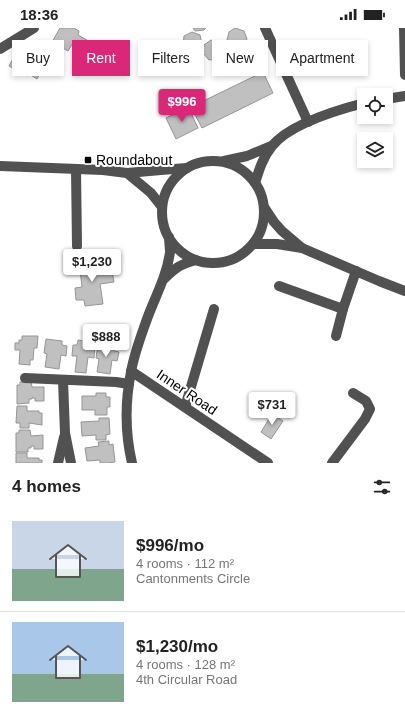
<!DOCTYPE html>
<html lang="en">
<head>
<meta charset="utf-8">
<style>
  :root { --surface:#fff; --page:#f2f2f2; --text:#222; --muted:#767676; --line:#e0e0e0; --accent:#db2777 }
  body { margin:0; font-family:Arial,sans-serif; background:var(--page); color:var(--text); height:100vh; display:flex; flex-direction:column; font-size:15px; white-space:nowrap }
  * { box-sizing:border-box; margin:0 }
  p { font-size:13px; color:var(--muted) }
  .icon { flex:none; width:22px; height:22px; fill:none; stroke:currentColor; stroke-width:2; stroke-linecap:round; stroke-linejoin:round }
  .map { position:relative; height:435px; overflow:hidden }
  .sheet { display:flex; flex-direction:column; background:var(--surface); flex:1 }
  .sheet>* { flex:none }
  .hud { position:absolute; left:12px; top:12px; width:381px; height:36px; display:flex; gap:8px }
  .tools { position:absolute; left:357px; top:60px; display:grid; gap:8px }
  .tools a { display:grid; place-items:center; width:36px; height:36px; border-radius:0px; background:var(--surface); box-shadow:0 2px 6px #0003; font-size:20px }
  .price { position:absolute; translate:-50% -34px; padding:0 9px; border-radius:4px; background:#fff; color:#222; font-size:13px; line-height:26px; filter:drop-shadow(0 1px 2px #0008) }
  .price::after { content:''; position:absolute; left:50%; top:24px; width:12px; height:9px; margin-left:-6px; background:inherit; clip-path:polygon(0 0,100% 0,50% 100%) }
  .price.active { background:var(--accent); color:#fff }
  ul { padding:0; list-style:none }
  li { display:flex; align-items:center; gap:12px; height:100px; padding:0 12px }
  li+li { border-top:1px solid var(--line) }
  li span { display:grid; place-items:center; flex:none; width:112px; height:80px; border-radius:0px; color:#555 }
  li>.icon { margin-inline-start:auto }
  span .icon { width:48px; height:48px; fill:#fffc; stroke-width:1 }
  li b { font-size:17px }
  h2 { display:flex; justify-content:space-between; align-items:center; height:48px; padding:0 12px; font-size:17px }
  .pill { padding:0 14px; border-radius:0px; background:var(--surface); box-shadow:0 2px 6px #0003; font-size:14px; line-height:36px }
  .pill.active { background:var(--accent); color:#fff }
  .status { display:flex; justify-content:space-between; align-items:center; height:28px; padding:0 20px; background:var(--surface); direction:ltr }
  .status svg { height:11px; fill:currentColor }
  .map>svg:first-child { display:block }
  .building { fill:#c0c0c0; stroke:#959595 }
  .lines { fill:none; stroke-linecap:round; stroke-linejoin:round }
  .minor { stroke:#515151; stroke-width:10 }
  .poi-dot { fill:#000; stroke:#fff; stroke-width:1.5 }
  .labels { text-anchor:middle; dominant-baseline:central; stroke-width:4; stroke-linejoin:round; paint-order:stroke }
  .poi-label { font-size:14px; fill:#000; stroke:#fff; text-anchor:start }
  .street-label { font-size:14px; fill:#000; stroke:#fff }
</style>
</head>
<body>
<div class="status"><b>18:36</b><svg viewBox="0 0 49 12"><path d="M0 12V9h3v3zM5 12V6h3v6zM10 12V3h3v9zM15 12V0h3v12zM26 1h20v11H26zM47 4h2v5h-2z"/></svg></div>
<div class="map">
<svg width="405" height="435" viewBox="0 0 405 435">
  <rect width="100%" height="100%" fill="#fff"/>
  <g class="building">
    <path d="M 60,0 L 74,0 L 79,3 L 78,7 L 87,12 L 83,18 L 74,13 L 68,23 L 52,14 Z"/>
    <path d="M 193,0 L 206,0 L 204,2 L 195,3 Z"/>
    <path d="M 235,0 L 244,3 L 247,11 L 242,18 L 233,19 L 227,12 L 229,4 Z"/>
    <path d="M 192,4 L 200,7 L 202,16 L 197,23 L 189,24 L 183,17 L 184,8 Z"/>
    <path d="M 211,12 L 220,16 L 222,24 L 217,31 L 209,32 L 203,25 L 204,17 Z"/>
    <path d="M 20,18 L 38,28 L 32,38 L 41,44 L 37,51 L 29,46 L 28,48 L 9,38 Z"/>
    <path d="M 263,44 L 273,65 L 202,100 L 191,79 Z"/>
    <path d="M 188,79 L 198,100 L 176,111 L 166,90 Z"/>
    <path d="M 96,231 L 97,245 L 112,243 L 114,254 L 100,256 L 103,276 L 85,278 L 84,272 L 76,272 L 75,260 L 82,259 L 79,233 Z"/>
    <path d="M 22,308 L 38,308 L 37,320 L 34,320 L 33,332 L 30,332 L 30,337 L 19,336 L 20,322 L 15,322 L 15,315 L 19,315 L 19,312 L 22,312 Z"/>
    <path d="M 46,311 L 62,313 L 62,317 L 67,318 L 66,328 L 61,327 L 59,341 L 45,339 L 47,326 L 44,325 Z"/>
    <path d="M 78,312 L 89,314 L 89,316 L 95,316 L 94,330 L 88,329 L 86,345 L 75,344 L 77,328 L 72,328 L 73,317 L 77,317 Z"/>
    <path d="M 98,316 L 114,318 L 114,323 L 119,324 L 117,333 L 112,332 L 110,346 L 97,344 L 99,331 L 96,330 Z"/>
    <path d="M 31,353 L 32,359 L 44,359 L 44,373 L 35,373 L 35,370 L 32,370 L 32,371 L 29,371 L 29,375 L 17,376 L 17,357 L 20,357 L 20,354 Z"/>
    <path d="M 96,365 L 106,365 L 106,369 L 110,369 L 110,379 L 107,379 L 107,387 L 95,387 L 95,382 L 82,382 L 82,368 L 96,368 Z"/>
    <path d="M 17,378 L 27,378 L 27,383 L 39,383 L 39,385 L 42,385 L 42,397 L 29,395 L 29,400 L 20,400 L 20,395 L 16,395 Z"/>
    <path d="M 272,386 L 283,393 L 271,411 L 261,404 Z"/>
    <path d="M 99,390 L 109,390 L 110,406 L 106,407 L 106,412 L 96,412 L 96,407 L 82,408 L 81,394 L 99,393 Z"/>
    <path d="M 19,402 L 30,402 L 31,408 L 43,407 L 43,421 L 34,421 L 34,418 L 31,418 L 31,420 L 28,420 L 28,424 L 16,424 L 16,405 L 19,405 Z"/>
    <path d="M 109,413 L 109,417 L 113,416 L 115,434 L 108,435 L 100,435 L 100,432 L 87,433 L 85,420 L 99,418 L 98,414 Z"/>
    <path d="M 16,425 L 27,425 L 27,430 L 39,430 L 39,432 L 42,432 L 42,435 L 16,435 Z"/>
  </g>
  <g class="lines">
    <g class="minor">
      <path d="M 265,0 L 308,94"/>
      <path d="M 404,0 L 405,47"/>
      <path d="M 0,21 L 34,0"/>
      <path d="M 386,71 L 405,68"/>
      <path d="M 224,133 L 247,128 L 271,118"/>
      <circle cx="213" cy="184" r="51"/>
      <path d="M 0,138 L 103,142 L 127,145 L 161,142 L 187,140"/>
      <path d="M 76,141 L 77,218"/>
      <path d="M 127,145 L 151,165 L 162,179"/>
      <path d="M 255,155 C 259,142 263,129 272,118 C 290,96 337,82 364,75"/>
      <path d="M 264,179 L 274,194 L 282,203 L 302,220"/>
      <path d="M 253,216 L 277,216 L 302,220 L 379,253 L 405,263"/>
      <path d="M 164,251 C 176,239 181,236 196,232"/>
      <path d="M 279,258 L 343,281 L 356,243"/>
      <path d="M 336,308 L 343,281"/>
      <path d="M 131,343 L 268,435"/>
      <path d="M 25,350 L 116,354 L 129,356"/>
      <path d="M 63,352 L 65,405 L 71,435"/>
      <path d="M 185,379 L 214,281"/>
      <path d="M 58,435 L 64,409"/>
      <path d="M 132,435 C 125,405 125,374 131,344 C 134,326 141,308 147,291 C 155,269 167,248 170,224 C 170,219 169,214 169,209"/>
      <path d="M 332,435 L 365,391 L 370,381 L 366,373 L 353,365"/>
    </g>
  </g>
  <rect class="poi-dot" x="84" y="128" width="8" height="8" rx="2"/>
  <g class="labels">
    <g class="poi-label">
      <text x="96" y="132">Roundabout</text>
    </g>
    <g class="street-label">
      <text transform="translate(187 364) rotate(34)">Inner Road</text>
    </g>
  </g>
</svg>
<div class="tools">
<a><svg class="icon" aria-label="locate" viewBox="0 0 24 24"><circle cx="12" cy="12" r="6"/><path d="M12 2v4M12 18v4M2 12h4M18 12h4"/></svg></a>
<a><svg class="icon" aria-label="layers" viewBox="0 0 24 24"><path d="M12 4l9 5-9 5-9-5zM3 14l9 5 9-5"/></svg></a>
</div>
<b class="price active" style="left:182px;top:95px">$996</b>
<b class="price" style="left:92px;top:255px">$1,230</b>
<b class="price" style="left:106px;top:330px">$888</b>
<b class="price" style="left:272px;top:398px">$731</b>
<div class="hud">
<a class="pill">Buy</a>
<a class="pill active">Rent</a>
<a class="pill">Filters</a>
<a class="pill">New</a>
<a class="pill">Apartment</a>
</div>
</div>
<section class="sheet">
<h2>4 homes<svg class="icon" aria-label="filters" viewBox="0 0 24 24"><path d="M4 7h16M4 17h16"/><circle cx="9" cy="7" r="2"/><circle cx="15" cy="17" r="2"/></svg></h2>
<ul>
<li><span style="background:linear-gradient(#c9d6e8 60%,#7fa58c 0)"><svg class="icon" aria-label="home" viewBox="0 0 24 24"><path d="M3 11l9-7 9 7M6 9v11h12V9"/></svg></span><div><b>$996/mo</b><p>4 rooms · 112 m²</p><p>Cantonments Circle</p></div></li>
<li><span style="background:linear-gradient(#a9c7e8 65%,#7fa58c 0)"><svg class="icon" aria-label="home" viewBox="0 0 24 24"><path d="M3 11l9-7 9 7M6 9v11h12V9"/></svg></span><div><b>$1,230/mo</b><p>4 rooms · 128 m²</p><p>4th Circular Road</p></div></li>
</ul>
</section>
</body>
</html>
